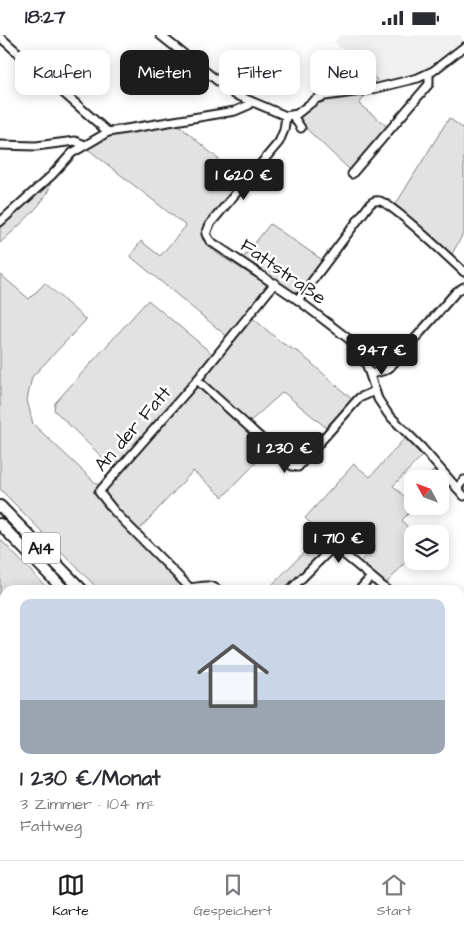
<!DOCTYPE html>
<html lang="de">
<head>
<meta charset="utf-8">
<style>
  :root { --surface:#fff; --page:#f2f2f3; --text:#2b2b33; --muted:#7c7c81; --line:#e1e1e2; --accent:#1c1c1c }
  body { margin:0; font-family:"Architects Daughter",sans-serif; background:var(--page); color:var(--text); height:100vh; display:flex; flex-direction:column; font-size:19px; white-space:nowrap }
  * { box-sizing:border-box; margin:0 }
  p { font-size:16px; color:var(--muted) }
  .icon { flex:none; width:28px; height:28px; fill:none; stroke:currentColor; stroke-width:2; stroke-linecap:round; stroke-linejoin:round }
  .map { position:relative; flex:1; overflow:hidden }
  .details { position:absolute; left:0px; top:550px; width:465px; height:275px; display:flex; flex-direction:column; background:var(--surface); border-radius:15px 15px 0 0; box-shadow:0 2px 12px #0003 }
  .details>* { flex:none }
  .top-card { position:absolute; left:15px; top:15px; width:435px; height:45px; display:flex; gap:10px }
  .needle { width:32px; rotate:311deg }
  .buttons { position:absolute; left:404px; top:435px; display:grid; gap:10px }
  .buttons a { display:grid; place-items:center; width:45px; height:45px; border-radius:10px; background:var(--surface); box-shadow:0 2px 12px #0003; font-size:25px }
  .price { position:absolute; translate:-50% -42px; padding:0 11px; border-radius:5px; background:var(--accent); color:#fff; font-size:16px; line-height:32px; filter:drop-shadow(0 1px 2px #0008) }
  .price::after { content:''; position:absolute; left:50%; top:30px; width:15px; height:11px; margin-left:-8px; background:inherit; clip-path:polygon(0 0,100% 0,50% 100%) }
  .price.selected { background:#222; color:#fff }
  ul { padding:0; list-style:none }
  li { display:grid; align-content:center; gap:10px; height:265px; padding:0 20px }
  li span { display:grid; place-items:center; height:155px; border-radius:10px; color:#555 }
  li>.icon { margin-inline-start:auto }
  span .icon { width:90px; height:90px; fill:#fffc; stroke-width:1 }
  li b { font-size:21px }
  .chip { padding:0 18px; border-radius:10px; background:var(--surface); box-shadow:0 2px 12px #0003; font-size:18px; line-height:45px }
  .chip.selected { background:var(--accent); color:#fff }
  .status { display:flex; justify-content:space-between; align-items:center; height:35px; padding:0 25px; background:var(--surface); direction:ltr }
  .status svg { height:14px; fill:currentColor }
  .dock { display:flex; justify-content:space-around; align-items:center; height:70px; border-top:1px solid var(--line); background:var(--surface); font-size:14px; color:var(--muted) }
  .dock a { display:grid; justify-items:center; gap:2px }
  .dock .selected { color:var(--accent) }
  .map>svg:first-child { display:block }
  .built { fill:#f0f0f0 }
  .green { fill:#e2e2e2; stroke:#7f7f7f }
  .lines { fill:none; stroke-linecap:round; stroke-linejoin:round }
  .minor-casing { stroke:#1c1c1c; stroke-width:11 }
  .highway-casing { stroke:#1c1c1c; stroke-width:14 }
  .minor { stroke:#fff; stroke-width:7 }
  .highway { stroke:#fff; stroke-width:10 }
  .labels { text-anchor:middle; dominant-baseline:central; stroke-width:5; stroke-linejoin:round; paint-order:stroke }
  .shield { fill:#fff; stroke:#606060; stroke-width:1 }
  .shield-label { font-size:18px; font-weight:bold; fill:#1c1c1c }
  .street-label { font-size:19px; fill:#1c1c1c; stroke:#fff }
</style>
</head>
<body>
<div class="status"><b>18:27</b><svg viewBox="0 0 49 12"><path d="M0 12V9h3v3zM5 12V6h3v6zM10 12V3h3v9zM15 12V0h3v12zM26 1h20v11H26zM47 4h2v5h-2z"/></svg></div>
<div class="map">
<svg width="464" height="825" viewBox="0 0 464 825">
  <rect width="100%" height="100%" fill="#fff"/>
  <filter id="ink" filterUnits="userSpaceOnUse"><feTurbulence type="fractalNoise" baseFrequency=".02" numOctaves="2"/><feDisplacementMap in="SourceGraphic" scale="10" xChannelSelector="R" yChannelSelector="G"/><feConvolveMatrix kernelMatrix="1 2 1 2 8 2 1 2 1" color-interpolation-filters="sRGB"/></filter>
  <g filter="url(#ink)">
    <path class="built" d="M 341,0 L 461,0 L 464,10 L 429,36 L 383,50 L 334,7 Z"/>
    <g class="green">
      <path d="M 353,24 L 377,45 L 359,69 L 388,92 L 351,136 L 294,82 Z"/>
      <path d="M 449,83 L 464,94 L 464,197 L 451,221 L 394,172 Z"/>
      <path d="M 175,87 L 244,146 L 204,196 L 202,204 L 218,219 L 269,251 L 248,279 L 282,308 L 300,318 L 354,366 L 329,395 L 283,357 L 246,390 L 270,413 L 223,462 L 193,436 L 137,497 L 185,555 L 99,555 L 0,454 L 0,239 L 29,264 L 45,248 L 86,285 L 32,342 L 27,365 L 33,389 L 98,450 L 113,433 L 54,375 L 55,368 L 148,265 L 215,321 L 229,303 L 130,221 L 141,206 L 160,221 L 186,191 L 85,112 L 115,98 Z"/>
      <path d="M 51,145 C 51,165 14,195 0,208 L 0,191 Z"/>
      <path d="M 270,189 L 324,226 L 300,258 L 293,257 L 243,223 Z"/>
      <path d="M 405,403 L 422,421 L 393,451 L 406,463 L 412,457 L 412,471 L 428,471 L 421,478 L 415,472 L 402,485 L 413,499 L 412,520 L 384,551 L 357,530 L 375,511 L 354,489 L 288,555 L 268,554 L 322,499 L 305,483 L 354,429 L 370,442 Z"/>
      <path d="M 434,435 L 448,450 L 440,458 L 440,444 L 426,444 Z"/>
      <path d="M 0,504 L 49,555 L 5,555 L 5,729 L 0,728 Z"/>
      <path d="M 464,605 L 464,744 L 460,751 L 460,610 Z"/>
      <path d="M 0,732 L 5,732 L 5,820 L 218,820 L 214,825 L 0,825 Z"/>
      <path d="M 226,820 L 286,820 L 290,825 L 230,825 Z"/>
      <path d="M 332,820 L 417,820 L 415,825 L 336,825 Z"/>
    </g>
    <g class="lines">
      <defs>
        <g id="minor">
          <path d="M 160,0 L 234,59 L 286,81 L 297,79 L 316,64 L 325,61 L 369,55 L 418,43 L 433,36 L 464,12"/>
          <path d="M 0,2 L 108,97"/>
          <path d="M 286,81 L 284,95 L 279,107 L 210,189 L 206,199 L 210,206 L 298,265 L 350,305 L 365,325 L 378,364 L 388,379 L 422,413 L 464,461"/>
          <path d="M 293,81 L 301,93"/>
          <path d="M 0,110 L 36,111 L 75,106 L 85,110"/>
          <path d="M 352,139 L 429,49 L 429,38"/>
          <path d="M 0,187 L 52,140 L 72,118 L 108,97 L 235,76 L 249,70 L 251,67"/>
          <path d="M 298,265 L 370,169 C 373,166 376,165 380,166 C 394,170 450,224 464,237"/>
          <path d="M 371,339 L 386,335 L 390,332 L 456,257 L 464,252"/>
          <path d="M 197,345 L 292,431 L 298,432 L 359,363 L 375,356"/>
          <path d="M 457,453 L 464,445"/>
          <path d="M 190,553 C 200,552 210,548 218,555"/>
          <path d="M 292,553 L 334,511 L 387,555"/>
          <path d="M 192,555 L 115,477 L 99,457 L 197,345 L 275,248"/>
          <path d="M 359,555 L 371,542"/>
          <path d="M 460,569 L 464,565"/>
          <path d="M 0,730 L 5,730"/>
          <path d="M 460,757 L 464,757"/>
          <path d="M 209,825 L 212,820"/>
        </g>
        <g id="highway">
          <path d="M 0,471 L 82,555"/>
          <path d="M 0,489 L 64,555"/>
          <path d="M 301,820 L 305,825"/>
          <path d="M 319,820 L 323,825"/>
        </g>
      </defs>
      <use href="#minor" class="minor-casing"/>
      <use href="#highway" class="highway-casing"/>
      <use href="#minor" class="minor"/>
      <use href="#highway" class="highway"/>
    </g>
  </g>
  <g class="labels">
    <rect class="shield" x="22" y="497.5" width="38" height="31" rx="4"/>
    <g class="shield-label">
      <text x="41" y="513">A14</text>
    </g>
    <g class="street-label">
      <text transform="translate(283 237) rotate(35)">Fattstraße</text>
      <text transform="translate(133 394) rotate(-49)">An der Fatt</text>
    </g>
  </g>
</svg>
<div class="buttons">
<a><svg class="needle" viewBox="-14 -14 28 28"><path d="M0-13l5 13h-10z" fill="#e53935"/><path d="M0 13l5-13h-10z" fill="#7c7c81"/></svg></a>
<a><svg class="icon" aria-label="layers" viewBox="0 0 24 24"><path d="M12 4l9 5-9 5-9-5zM3 14l9 5 9-5"/></svg></a>
</div>
<b class="price" style="left:244px;top:166px">1 620 €</b>
<b class="price" style="left:382px;top:341px">947 €</b>
<b class="price selected" style="left:285px;top:439px">1 230 €</b>
<b class="price" style="left:339px;top:529px">1 710 €</b>
<div class="top-card">
<a class="chip">Kaufen</a>
<a class="chip selected">Mieten</a>
<a class="chip">Filter</a>
<a class="chip">Neu</a>
</div>
<section class="details">
<ul>
<li><span style="background:linear-gradient(#c9d6e8 65%,#9aa5b1 0)"><svg class="icon" aria-label="home" viewBox="0 0 24 24"><path d="M3 11l9-7 9 7M6 9v11h12V9"/></svg></span><div><b>1 230 €/Monat</b><p>3 Zimmer · 104 m²</p><p>Fattweg</p></div></li>
</ul>
</section>
</div>
<nav class="dock">
<a class="selected"><svg class="icon" aria-label="map" viewBox="0 0 24 24"><path d="M3 6l6-2 6 2 6-2v14l-6 2-6-2-6 2zM9 4v14M15 6v14"/></svg>Karte</a>
<a><svg class="icon" aria-label="saved" viewBox="0 0 24 24"><path d="M7 4h10v16l-5-4-5 4z"/></svg>Gespeichert</a>
<a><svg class="icon" aria-label="home" viewBox="0 0 24 24"><path d="M3 11l9-7 9 7M6 9v11h12V9"/></svg>Start</a>
</nav>
</body>
</html>
